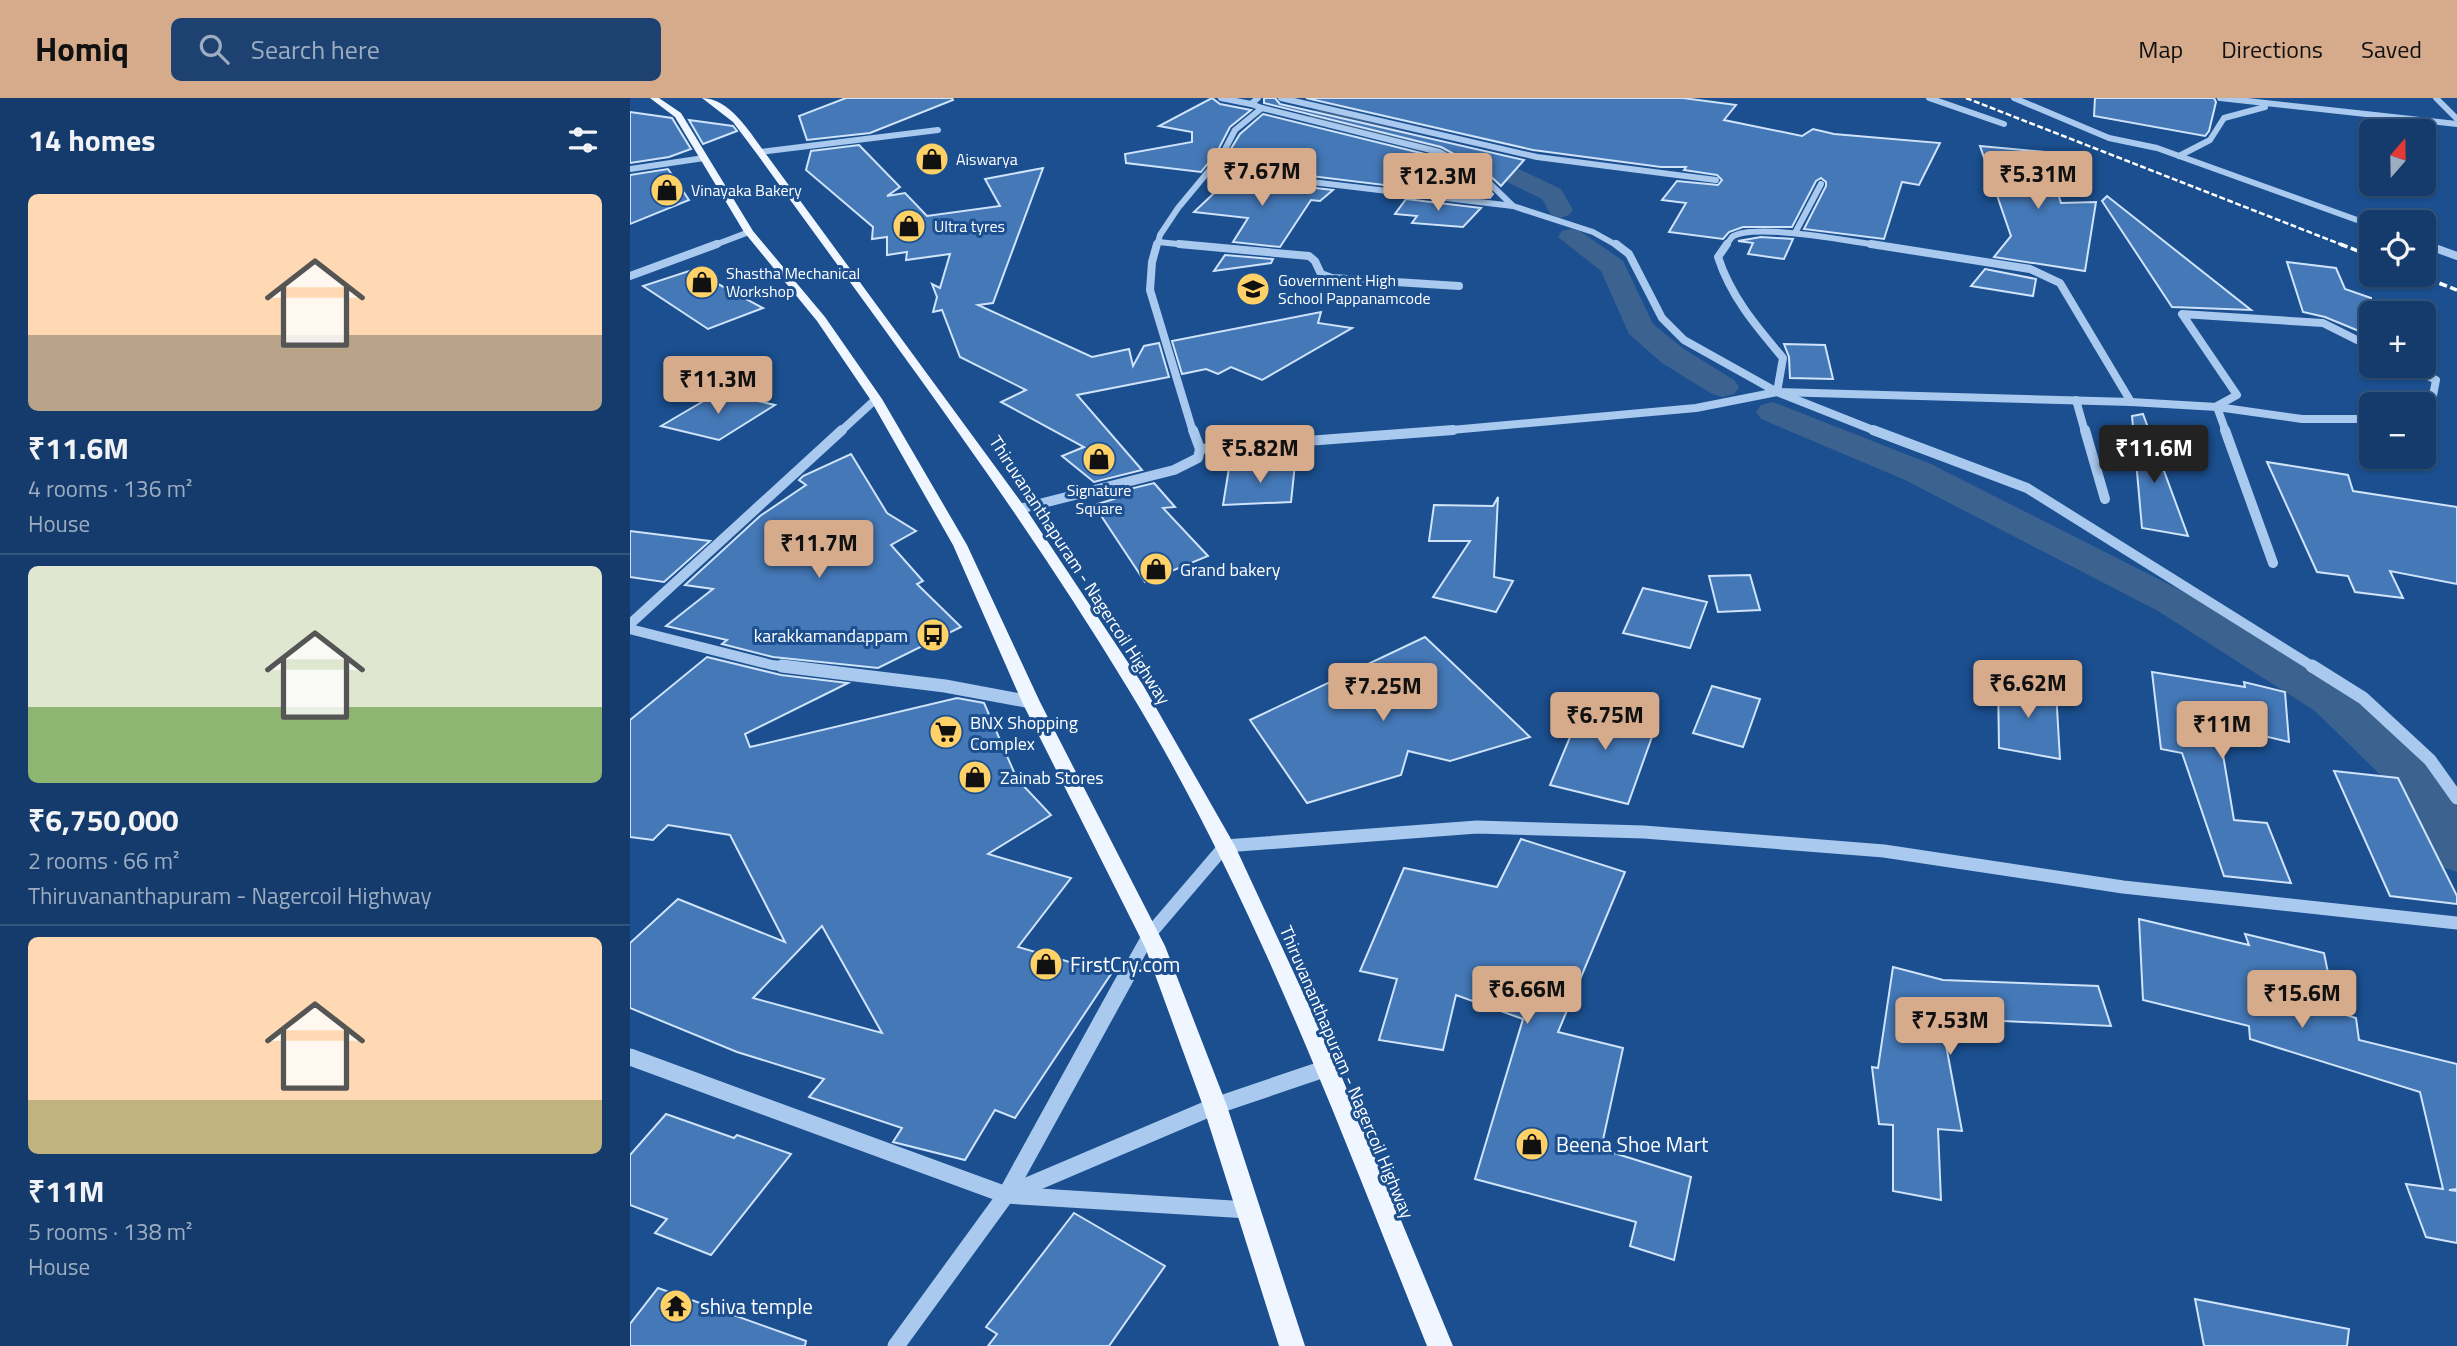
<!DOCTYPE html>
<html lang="en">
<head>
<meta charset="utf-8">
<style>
  :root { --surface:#143b6b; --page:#1d4271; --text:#f1f3f6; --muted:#9dadc1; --line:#33557e; --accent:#d6ab8b }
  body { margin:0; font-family:"Titillium Web",sans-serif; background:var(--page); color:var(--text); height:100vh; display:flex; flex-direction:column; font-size:26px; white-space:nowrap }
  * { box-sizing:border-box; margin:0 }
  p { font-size:23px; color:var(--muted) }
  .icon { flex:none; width:38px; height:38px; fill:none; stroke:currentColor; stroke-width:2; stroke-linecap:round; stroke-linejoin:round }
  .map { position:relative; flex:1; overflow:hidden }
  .details { display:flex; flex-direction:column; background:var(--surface); width:630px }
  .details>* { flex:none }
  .needle { width:46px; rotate:20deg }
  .controls { position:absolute; left:1729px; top:21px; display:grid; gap:14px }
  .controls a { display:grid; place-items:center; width:77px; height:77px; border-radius:10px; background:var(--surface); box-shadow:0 2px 5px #0004,0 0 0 2px var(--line); font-size:35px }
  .price { position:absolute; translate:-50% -60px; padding:0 16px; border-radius:7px; background:var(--accent); color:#111; font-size:23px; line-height:46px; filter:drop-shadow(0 2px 4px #0008) }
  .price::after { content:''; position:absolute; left:50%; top:42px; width:21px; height:16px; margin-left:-10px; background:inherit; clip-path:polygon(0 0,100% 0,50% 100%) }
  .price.active { background:#222; color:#fff }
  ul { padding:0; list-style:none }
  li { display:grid; align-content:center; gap:14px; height:371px; padding:0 28px }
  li+li { border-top:2px solid var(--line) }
  li span { display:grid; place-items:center; height:217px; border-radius:10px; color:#555 }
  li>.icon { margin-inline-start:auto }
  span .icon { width:126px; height:126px; fill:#fffc; stroke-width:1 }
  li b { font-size:30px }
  h2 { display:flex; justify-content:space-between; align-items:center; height:84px; padding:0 28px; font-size:30px }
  header { display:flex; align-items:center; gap:42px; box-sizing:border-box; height:98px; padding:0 35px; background:var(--accent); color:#111 }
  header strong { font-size:33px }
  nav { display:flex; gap:38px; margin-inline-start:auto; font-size:24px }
  .search { width:490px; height:63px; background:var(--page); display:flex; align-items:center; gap:18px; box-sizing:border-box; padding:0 24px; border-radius:10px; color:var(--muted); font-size:26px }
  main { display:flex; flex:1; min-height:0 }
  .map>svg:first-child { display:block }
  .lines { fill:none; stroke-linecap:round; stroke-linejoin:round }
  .canal { fill:#3c6290; fill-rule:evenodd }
  .building { fill:#4478b7; stroke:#cfe3fa; stroke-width:2; fill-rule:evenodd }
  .minor-far4 { stroke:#a9c9ee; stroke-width:6 }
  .minor-far3 { stroke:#a9c9ee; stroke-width:8 }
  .minor-far2 { stroke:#a9c9ee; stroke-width:10 }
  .minor-far1 { stroke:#a9c9ee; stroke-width:13 }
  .minor { stroke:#a9c9ee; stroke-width:17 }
  .major { fill:#f0f6ff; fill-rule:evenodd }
  .rail-far1 { stroke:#fff; stroke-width:2.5; stroke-dasharray:6 2.5; stroke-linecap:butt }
  .rail { stroke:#fff; stroke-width:3.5; stroke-dasharray:8 3.5; stroke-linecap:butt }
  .labels { text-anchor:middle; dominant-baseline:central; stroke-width:6; stroke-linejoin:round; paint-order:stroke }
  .far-poi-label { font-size:16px; fill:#fff; stroke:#1b4f8f; text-anchor:start }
  .poi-label { font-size:18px; fill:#fff; stroke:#1b4f8f; text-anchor:start }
  .street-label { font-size:18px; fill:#fff; stroke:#1b4f8f }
  .near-poi-label { font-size:21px; fill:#fff; stroke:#1b4f8f; text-anchor:start }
</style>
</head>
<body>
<header>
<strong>Homiq</strong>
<div class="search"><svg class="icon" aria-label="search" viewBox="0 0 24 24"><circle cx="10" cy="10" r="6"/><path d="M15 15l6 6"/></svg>Search here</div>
<nav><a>Map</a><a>Directions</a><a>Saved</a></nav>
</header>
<main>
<section class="details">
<h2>14 homes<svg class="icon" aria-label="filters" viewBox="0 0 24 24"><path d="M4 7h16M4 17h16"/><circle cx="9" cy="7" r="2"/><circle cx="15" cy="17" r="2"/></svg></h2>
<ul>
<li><span style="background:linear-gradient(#ffd9b3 65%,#b9a48a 0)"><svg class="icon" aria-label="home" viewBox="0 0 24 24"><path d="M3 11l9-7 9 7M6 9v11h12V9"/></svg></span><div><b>₹11.6M</b><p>4 rooms · 136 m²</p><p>House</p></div></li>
<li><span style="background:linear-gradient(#dfe7d0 65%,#8fb573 0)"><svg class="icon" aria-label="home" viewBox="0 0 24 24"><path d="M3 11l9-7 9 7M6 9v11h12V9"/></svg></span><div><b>₹6,750,000</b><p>2 rooms · 66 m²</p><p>Thiruvananthapuram - Nagercoil Highway</p></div></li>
<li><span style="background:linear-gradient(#ffd9b3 75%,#c2b280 0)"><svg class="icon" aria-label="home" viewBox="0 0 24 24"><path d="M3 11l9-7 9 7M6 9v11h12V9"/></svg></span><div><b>₹11M</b><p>5 rooms · 138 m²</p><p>House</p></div></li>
</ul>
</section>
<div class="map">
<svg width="1827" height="1248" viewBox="0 0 1827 1248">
  <rect width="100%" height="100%" fill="#1b4f8f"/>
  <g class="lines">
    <g class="canal">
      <path d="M 690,11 L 848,52 L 931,91 L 943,112 L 939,117 L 930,120 L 921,117 L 912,101 L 832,62 L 682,23 L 679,18 L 682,13 Z"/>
      <path d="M 941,131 L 950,133 L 993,163 L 1023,226 L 1054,251 L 1104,282 L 1109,289 L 1104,296 L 1093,299 L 1082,296 L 1032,265 L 999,236 L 971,173 L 928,139 L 932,133 Z"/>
      <path d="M 1143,304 L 1301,366 L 1556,495 L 1717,591 L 1804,670 L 1827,709 L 1827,774 L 1809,768 L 1770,696 L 1685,613 L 1528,513 L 1275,382 L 1131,321 L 1126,314 L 1131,307 Z"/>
    </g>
  </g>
  <g class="building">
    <path d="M 216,0 L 322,0 L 323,2 L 240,35 L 177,42 L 169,18 Z"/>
    <path d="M 582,0 L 590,6 L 621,12 L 600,29 L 587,54 L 571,74 L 496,65 L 495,56 L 562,44 L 562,34 L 529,28 Z"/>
    <path d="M 634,0 L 645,0 L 650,6 L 894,62 L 871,88 L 854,72 L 811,49 L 634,5 Z"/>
    <path d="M 676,0 L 1053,0 L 1106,7 L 1094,22 L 1172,38 L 1183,31 L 1204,36 L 1310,45 L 1289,87 L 1272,84 L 1254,141 L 1174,131 L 1196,88 L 1196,84 L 1191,80 L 1186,83 L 1162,129 L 1113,129 L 1099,134 L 1093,141 L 1039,134 L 1056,105 L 1032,102 L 1047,83 L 1088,87 L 1092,82 L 1087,77 L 1054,72 L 1056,69 L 1031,69 L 903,52 Z"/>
    <path d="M 1465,0 L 1584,0 L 1586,4 L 1579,33 L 1575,38 L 1464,18 Z"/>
    <path d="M 0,14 L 42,20 L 61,51 L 39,59 L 0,65 Z"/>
    <path d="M 633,16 L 807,59 L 848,82 L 863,96 L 860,100 L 591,67 L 610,36 Z"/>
    <path d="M 59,22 L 103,28 L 107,33 L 73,46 Z"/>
    <path d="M 229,47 L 270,89 L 257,98 L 275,95 L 297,118 L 370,108 L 355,81 L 413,70 L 363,205 L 348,207 L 462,259 L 499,251 L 503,268 L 514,248 L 529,245 L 539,279 L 447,297 L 512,372 L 464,384 L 432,358 L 454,349 L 371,304 L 396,292 L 330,259 L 312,212 L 303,214 L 307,199 L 302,186 L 310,190 L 320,156 L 276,162 L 277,154 L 257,157 L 257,139 L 242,141 L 243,129 L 176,72 L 181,53 Z"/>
    <path d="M 1350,48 L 1415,54 L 1431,105 L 1466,104 L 1455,173 L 1364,159 L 1381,138 Z"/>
    <path d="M 38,71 L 59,102 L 0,126 L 0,77 Z"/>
    <path d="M 600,80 L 703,92 L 690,103 L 681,102 L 650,149 L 603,144 L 618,120 L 564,114 Z"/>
    <path d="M 1477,98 L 1621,212 L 1542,209 L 1472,103 Z"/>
    <path d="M 776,101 L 851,110 L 833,129 L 782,125 L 787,118 L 765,116 Z"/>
    <path d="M 1131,139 L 1163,141 L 1154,161 L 1118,156 L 1123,145 L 1108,143 Z"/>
    <path d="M 595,157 L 643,161 L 641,165 L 584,173 Z"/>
    <path d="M 1657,164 L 1706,170 L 1715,191 L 1741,200 L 1741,238 L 1695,219 L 1673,214 Z"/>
    <path d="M 1355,171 L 1406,181 L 1403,198 L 1341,188 Z"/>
    <path d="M 62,172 L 133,210 L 78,231 L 13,188 Z"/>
    <path d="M 691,214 L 688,225 L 722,230 L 632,282 L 601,269 L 588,276 L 576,271 L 552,276 L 542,243 Z"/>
    <path d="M 1154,246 L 1195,247 L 1203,281 L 1160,280 L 1159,259 Z"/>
    <path d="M 89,294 L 145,307 L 89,342 L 31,328 Z"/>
    <path d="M 1513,316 L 1558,438 L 1512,430 L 1502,318 Z"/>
    <path d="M 221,356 L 257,415 L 286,433 L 261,447 L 293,483 L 287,486 L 331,529 L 248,570 L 143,559 L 92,546 L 97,542 L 36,528 L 83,491 L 55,487 L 130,418 L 176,387 L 169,382 L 173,378 Z"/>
    <path d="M 1637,364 L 1718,377 L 1723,393 L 1827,409 L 1827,486 L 1760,473 L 1773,500 L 1725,494 L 1718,478 L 1687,474 Z"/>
    <path d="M 665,366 L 661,404 L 593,407 L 599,370 Z"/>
    <path d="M 524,385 L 545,409 L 533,410 L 578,458 L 515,484 L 464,407 L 484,401 L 479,396 Z"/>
    <path d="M 868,399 L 864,479 L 883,483 L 866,514 L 803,499 L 840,443 L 799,443 L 804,407 L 863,408 Z"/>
    <path d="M 0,433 L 80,443 L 34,484 L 0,479 Z"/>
    <path d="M 1120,477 L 1130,512 L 1088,514 L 1079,478 Z"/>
    <path d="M 1013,490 L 1077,504 L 1060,550 L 993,535 Z"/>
    <path d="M 795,539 L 900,639 L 820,663 L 778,653 L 771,677 L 677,705 L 620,622 Z"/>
    <path d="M 77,559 L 151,577 L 218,585 L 115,636 L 120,649 L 327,600 L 354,605 L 387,681 L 421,717 L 358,756 L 441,780 L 388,849 L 481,876 L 385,1020 L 365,1012 L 335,1062 L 263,1044 L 272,1030 L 179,999 L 194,981 L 107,954 L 0,910 L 0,845 L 48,801 L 155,844 L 100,737 L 38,727 L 23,742 L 0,739 L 0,622 ZM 192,828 L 252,935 L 123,900 Z"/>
    <path d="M 1522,574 L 1615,589 L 1614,584 L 1655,594 L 1659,644 L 1588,627 L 1604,722 L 1637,725 L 1661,785 L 1594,778 L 1552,655 L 1531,651 Z"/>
    <path d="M 1368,582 L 1426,593 L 1430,661 L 1369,650 Z"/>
    <path d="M 1082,588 L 1130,601 L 1113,649 L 1063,635 Z"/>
    <path d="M 956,601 L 1028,622 L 998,706 L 920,687 Z"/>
    <path d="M 1704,673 L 1768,680 L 1827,798 L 1827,806 L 1760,798 Z"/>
    <path d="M 891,741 L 995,774 L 928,934 L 993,950 L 971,1051 L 1061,1079 L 1044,1162 L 1000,1148 L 1006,1124 L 845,1081 L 893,921 L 826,897 L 813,952 L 749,942 L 767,881 L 730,873 L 774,770 L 867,789 Z"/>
    <path d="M 1509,821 L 1619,847 L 1615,836 L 1694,855 L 1706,914 L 1726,920 L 1729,942 L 1827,966 L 1827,1091 L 1819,1092 L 1827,1093 L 1827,1145 L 1796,1139 L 1776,1086 L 1813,1091 L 1790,994 L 1620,941 L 1619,928 L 1513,902 Z"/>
    <path d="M 1263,869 L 1313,882 L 1468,888 L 1481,928 L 1311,920 L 1332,1033 L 1308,1031 L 1311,1102 L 1263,1093 L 1263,1027 L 1249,1026 L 1242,969 L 1248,970 Z"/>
    <path d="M 36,1016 L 104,1040 L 107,1037 L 161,1056 L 81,1157 L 25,1135 L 37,1121 L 0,1107 L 0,1057 Z"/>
    <path d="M 444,1115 L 535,1168 L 479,1248 L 358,1248 L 367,1236 L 356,1229 Z"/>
    <path d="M 28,1190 L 176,1243 L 175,1248 L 0,1248 L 0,1226 Z"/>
    <path d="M 1565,1201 L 1719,1231 L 1717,1248 L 1574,1248 Z"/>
  </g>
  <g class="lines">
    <g class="minor-far4">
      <path d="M 591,0 L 621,6"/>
      <path d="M 651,0 L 907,59 L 1086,82"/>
      <path d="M 1299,0 L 1374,26"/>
      <path d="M 1384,0 L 1479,40 L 1527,50 L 1741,127"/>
      <path d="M 1590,0 L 1827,26"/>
      <path d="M 1806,0 L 1827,21"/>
      <path d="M 632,10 L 809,54 L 851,77 L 883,108 L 963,134 L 988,148"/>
      <path d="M 130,54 L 308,32"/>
      <path d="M 1549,58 L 1580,42 L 1594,20 L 1635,9"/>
      <path d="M 0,71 L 74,60"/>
      <path d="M 582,72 L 883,108"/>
      <path d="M 1165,135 L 1191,86"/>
      <path d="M 528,144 L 568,148"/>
      <path d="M 1794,146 L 1799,148"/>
      <path d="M 82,148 L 119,134"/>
      <path d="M 527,148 L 530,137 L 548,110 L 592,57 L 605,32 L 632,10 L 621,6 L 628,0"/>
      <path d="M 1096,148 C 1096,147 1102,139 1102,139 C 1123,124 1225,144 1253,148"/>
    </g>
    <g class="minor-far3">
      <path d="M 527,146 L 522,164 L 520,192 L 563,334"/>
      <path d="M 549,146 L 679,158 L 685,163 L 691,176 L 702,180 L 829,188"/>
      <path d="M 986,146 L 999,156 L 1032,220 L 1054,242 L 1147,294 L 1248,334"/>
      <path d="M 1097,146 L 1088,159 C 1101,199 1126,228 1153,260 L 1147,294"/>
      <path d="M 1241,146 L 1400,171 L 1430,185 L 1501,304"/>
      <path d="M 1794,146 L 1827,158"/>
      <path d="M 0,178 L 87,146"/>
      <path d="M 1778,268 L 1806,282 L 1798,324 L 1794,323"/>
      <path d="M 1446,302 L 1455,334"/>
      <path d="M 1587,308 L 1607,297 L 1552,216 L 1693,225 L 1741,249"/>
      <path d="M 1587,309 L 1596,334"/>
      <path d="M 210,334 L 246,301"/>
      <path d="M 799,334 L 1066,310 L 1147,294 L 1501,304 L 1587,309 L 1672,321 L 1741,321"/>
    </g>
    <g class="minor-far2">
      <path d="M 1243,332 L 1397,390 L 1685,570"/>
      <path d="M 1455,332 L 1475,401"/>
      <path d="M 1595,332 L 1643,465"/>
      <path d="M 570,351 L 823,332"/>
      <path d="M 389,411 L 544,372 L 568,360 L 570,351 L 563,332"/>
      <path d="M 0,526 L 212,332"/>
      <path d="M 0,531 L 142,567 L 166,570"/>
    </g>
    <g class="minor-far1">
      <path d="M 152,568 L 315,588 L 401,604"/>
      <path d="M 1682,568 L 1733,600 L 1800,662 L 1827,700"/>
      <path d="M 501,869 L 519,837 L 595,748 L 847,729 L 1014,734 L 1254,753 L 1493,789 L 1827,825"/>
    </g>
    <g class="minor">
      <path d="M 0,959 L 376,1097 L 618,1112"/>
      <path d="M 376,1097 L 502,868"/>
      <path d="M 266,1248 L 376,1097 L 585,1008 L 697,970"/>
    </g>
    <g class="major">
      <path d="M 20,0 L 29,0 L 51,15 L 123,133 L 195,219 L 252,301 L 337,447 L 410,604 L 535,848 L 597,1008 L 675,1248 L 649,1248 L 573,1008 L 515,849 L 392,604 L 323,447 L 240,301 L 187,223 L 114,134 L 45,19 Z"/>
      <path d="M 72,0 C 99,0 119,33 133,52 L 394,408 L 513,587 L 605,748 L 708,970 L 823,1248 L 797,1248 C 707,1024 623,795 497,589 C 385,404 253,231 127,56 L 103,24 Z"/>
    </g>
    <path class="rail-far1" d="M 1336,0 L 1715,148"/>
    <g class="rail">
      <path d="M 1710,146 L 1741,158"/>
      <path d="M 1788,177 L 1827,192"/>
    </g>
  </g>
  <defs>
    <symbol id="shop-disc" viewBox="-11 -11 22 22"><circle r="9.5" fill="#ffd166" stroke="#1b4f8f"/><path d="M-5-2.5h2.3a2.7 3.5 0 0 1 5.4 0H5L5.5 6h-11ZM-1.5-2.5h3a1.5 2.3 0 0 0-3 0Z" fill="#111"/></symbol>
    <symbol id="school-disc" viewBox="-11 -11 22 22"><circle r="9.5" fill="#ffd166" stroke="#1b4f8f"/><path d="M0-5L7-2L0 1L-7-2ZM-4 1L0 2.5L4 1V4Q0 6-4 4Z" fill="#111"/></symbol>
    <symbol id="bus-disc" viewBox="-11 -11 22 22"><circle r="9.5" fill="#ffd166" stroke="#1b4f8f"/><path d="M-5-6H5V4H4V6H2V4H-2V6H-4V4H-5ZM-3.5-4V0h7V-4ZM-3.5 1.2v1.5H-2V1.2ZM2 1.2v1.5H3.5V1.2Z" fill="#111"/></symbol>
    <symbol id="supermarket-disc" viewBox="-11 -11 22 22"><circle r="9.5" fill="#ffd166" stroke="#1b4f8f"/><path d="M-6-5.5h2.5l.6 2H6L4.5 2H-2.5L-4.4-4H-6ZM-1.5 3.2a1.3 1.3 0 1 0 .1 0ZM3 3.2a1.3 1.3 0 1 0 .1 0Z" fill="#111"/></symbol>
    <symbol id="temple-disc" viewBox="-11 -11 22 22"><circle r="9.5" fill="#ffd166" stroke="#1b4f8f"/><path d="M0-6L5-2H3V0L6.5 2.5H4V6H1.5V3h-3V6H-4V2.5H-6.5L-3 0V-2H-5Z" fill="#111"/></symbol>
  </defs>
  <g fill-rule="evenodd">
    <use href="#shop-disc" x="283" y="42" width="38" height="38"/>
    <use href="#shop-disc" x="18" y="73" width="38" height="38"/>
    <use href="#shop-disc" x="260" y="109" width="38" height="38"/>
    <use href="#shop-disc" x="53" y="165" width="38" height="38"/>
    <use href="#school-disc" x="604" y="172" width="38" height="38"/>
    <use href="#shop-disc" x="450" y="342" width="38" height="38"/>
    <use href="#shop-disc" x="507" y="452" width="38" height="38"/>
    <use href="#bus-disc" x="284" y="518" width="38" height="38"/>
    <use href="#supermarket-disc" x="297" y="615" width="38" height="38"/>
    <use href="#shop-disc" x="326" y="660" width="38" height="38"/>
    <use href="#shop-disc" x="397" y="847" width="38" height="38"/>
    <use href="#shop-disc" x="883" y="1027" width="38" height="38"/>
    <use href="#temple-disc" x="27" y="1189" width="38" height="38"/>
  </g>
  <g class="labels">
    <g class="far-poi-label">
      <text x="326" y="61">Aiswarya</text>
      <text x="61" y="92">Vinayaka Bakery</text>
      <text x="304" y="128">Ultra tyres</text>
      <text x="96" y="175">Shastha Mechanical<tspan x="96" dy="18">Workshop</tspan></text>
      <text x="648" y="182">Government High<tspan x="648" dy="18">School Pappanamcode</tspan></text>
      <text x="469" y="392" text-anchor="middle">Signature<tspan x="469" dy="18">Square</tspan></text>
    </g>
    <g class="poi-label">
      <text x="550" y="471">Grand bakery</text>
      <text x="278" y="537" text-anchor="end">karakkamandappam</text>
      <text x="340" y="624">BNX Shopping<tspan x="340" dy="21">Complex</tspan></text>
      <text x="370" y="679">Zainab Stores</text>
    </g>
    <g class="street-label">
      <text transform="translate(450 472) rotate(57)">Thiruvananthapuram - Nagercoil Highway</text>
      <text transform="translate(717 974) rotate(67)">Thiruvananthapuram - Nagercoil Highway</text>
    </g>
    <g class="near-poi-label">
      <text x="440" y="866">FirstCry.com</text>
      <text x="926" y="1046">Beena Shoe Mart</text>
      <text x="70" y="1208">shiva temple</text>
    </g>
  </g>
</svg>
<div class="controls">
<a><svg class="needle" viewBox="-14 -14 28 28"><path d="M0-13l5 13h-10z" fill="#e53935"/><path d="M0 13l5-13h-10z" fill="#9dadc1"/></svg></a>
<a><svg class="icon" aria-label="locate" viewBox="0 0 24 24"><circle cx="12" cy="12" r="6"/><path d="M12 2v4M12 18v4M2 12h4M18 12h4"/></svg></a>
<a>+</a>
<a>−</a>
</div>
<b class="price" style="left:632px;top:110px">₹7.67M</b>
<b class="price" style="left:1408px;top:113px">₹5.31M</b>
<b class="price" style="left:808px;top:115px">₹12.3M</b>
<b class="price" style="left:88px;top:318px">₹11.3M</b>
<b class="price" style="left:630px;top:387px">₹5.82M</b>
<b class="price active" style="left:1524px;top:387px">₹11.6M</b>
<b class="price" style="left:189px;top:482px">₹11.7M</b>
<b class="price" style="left:1398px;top:622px">₹6.62M</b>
<b class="price" style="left:753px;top:625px">₹7.25M</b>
<b class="price" style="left:975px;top:654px">₹6.75M</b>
<b class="price" style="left:1592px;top:663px">₹11M</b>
<b class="price" style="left:897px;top:928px">₹6.66M</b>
<b class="price" style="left:1672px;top:932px">₹15.6M</b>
<b class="price" style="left:1320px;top:959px">₹7.53M</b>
</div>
</main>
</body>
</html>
